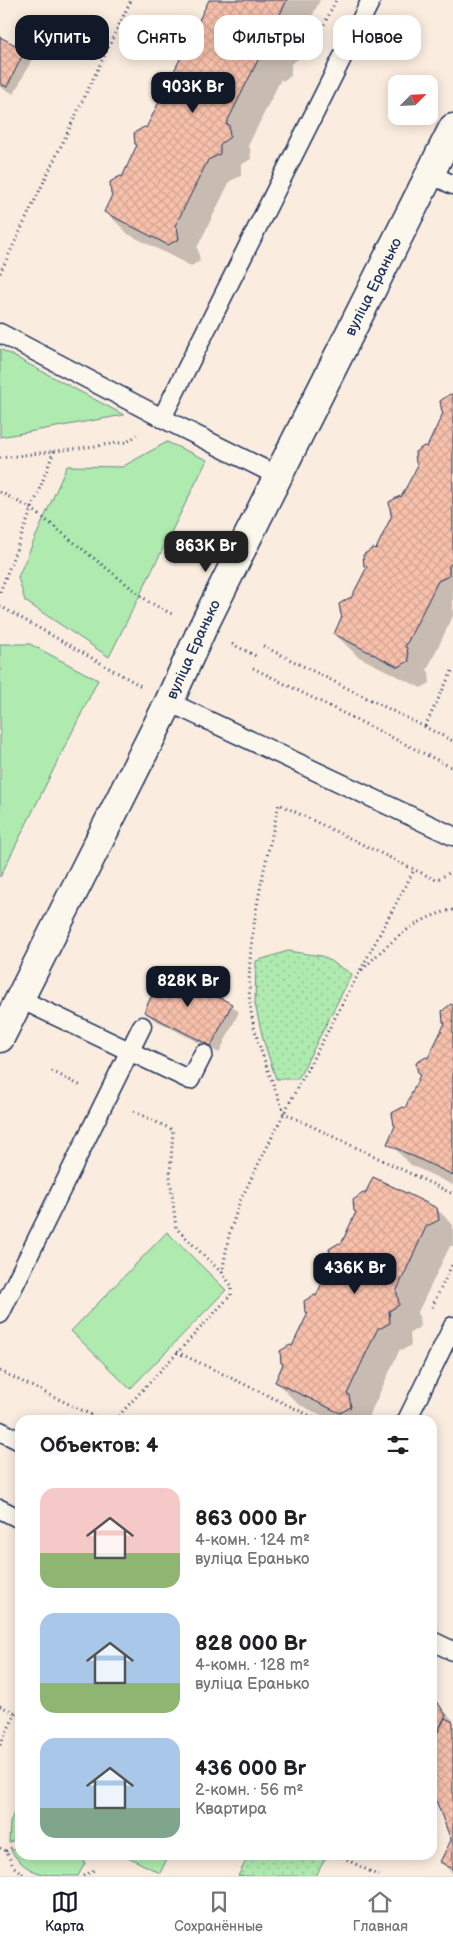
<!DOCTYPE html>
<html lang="ru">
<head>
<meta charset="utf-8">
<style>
  :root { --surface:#fff; --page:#f2f2f2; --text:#202124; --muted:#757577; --line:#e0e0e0; --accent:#111827 }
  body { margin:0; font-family:"Balsamiq Sans",sans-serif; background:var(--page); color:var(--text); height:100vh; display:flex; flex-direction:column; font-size:19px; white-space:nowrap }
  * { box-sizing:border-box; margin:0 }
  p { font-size:16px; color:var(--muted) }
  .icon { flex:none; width:28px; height:28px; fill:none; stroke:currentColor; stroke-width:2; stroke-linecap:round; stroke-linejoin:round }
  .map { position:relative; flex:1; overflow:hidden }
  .sheet { position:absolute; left:15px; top:1415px; width:422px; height:445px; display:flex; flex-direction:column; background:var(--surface); border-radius:15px; box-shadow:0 2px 12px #0003 }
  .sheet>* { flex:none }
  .top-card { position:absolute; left:15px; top:15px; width:424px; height:45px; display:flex; gap:10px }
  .needle { width:32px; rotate:66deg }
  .tools { position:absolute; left:388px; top:75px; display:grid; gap:10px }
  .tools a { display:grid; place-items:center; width:50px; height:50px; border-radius:10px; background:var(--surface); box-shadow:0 2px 12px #0003; font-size:25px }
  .price { position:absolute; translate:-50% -42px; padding:0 11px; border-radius:10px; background:var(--accent); color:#fff; font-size:16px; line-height:32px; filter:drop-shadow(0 1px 2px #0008) }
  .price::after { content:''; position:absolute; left:50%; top:30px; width:15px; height:11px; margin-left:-8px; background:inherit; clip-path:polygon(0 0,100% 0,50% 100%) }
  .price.current { background:#222; color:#fff }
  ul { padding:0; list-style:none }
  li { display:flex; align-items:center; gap:15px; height:125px; padding:0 25px }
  li span { display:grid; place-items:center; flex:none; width:140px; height:100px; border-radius:15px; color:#555 }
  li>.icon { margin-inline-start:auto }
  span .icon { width:60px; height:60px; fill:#fffc; stroke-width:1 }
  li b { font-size:21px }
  h2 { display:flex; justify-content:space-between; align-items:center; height:60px; padding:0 25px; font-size:21px }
  .pill { padding:0 18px; border-radius:15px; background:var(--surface); box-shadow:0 2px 12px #0003; font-size:18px; line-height:45px }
  .pill.current { background:var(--accent); color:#fff }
  .dock { display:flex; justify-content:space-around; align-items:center; height:70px; border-top:1px solid var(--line); background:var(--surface); font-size:14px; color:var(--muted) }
  .dock a { display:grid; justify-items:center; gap:2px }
  .dock .current { color:var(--accent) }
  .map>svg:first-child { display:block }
  .green { fill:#afeaaf; stroke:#658c86 }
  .park { fill:url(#park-dots); stroke:#658c86 }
  .shadow { fill:#0003 }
  .building { fill:url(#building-cross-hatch); stroke:#1b2f5e }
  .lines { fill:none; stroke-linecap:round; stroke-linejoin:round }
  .service-casing { stroke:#1b2f5e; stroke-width:21 }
  .minor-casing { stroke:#1b2f5e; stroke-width:31 }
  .path { stroke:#1b2f5e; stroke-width:3; stroke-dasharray:1 4; stroke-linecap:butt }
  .service { stroke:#fbf7ec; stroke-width:18 }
  .minor { stroke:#fbf7ec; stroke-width:28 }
  .labels { text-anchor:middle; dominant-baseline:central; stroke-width:4; stroke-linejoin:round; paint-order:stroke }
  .street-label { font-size:15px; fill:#1b2f5e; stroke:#fbf7ec }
</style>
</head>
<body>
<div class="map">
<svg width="453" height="1876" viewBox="0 0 453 1876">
  <defs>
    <pattern id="park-dots" width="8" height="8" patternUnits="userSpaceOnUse" patternTransform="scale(1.25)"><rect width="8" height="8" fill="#afeaaf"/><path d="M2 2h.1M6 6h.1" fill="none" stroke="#96c999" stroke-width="1.8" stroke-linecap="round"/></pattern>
    <pattern id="building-cross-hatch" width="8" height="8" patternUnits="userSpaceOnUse" patternTransform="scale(1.25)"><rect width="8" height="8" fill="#f7c0aa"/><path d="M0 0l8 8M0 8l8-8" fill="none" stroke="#d3a595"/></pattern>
  </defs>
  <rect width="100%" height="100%" fill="#faecdf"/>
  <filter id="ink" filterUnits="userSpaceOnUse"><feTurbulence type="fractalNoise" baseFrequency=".02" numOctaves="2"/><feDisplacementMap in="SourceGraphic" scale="10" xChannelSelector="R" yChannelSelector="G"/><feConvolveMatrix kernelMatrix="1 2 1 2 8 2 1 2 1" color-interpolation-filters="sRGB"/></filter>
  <g filter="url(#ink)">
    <g class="green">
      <path d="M 0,349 L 124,415 L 0,437 Z"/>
      <path d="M 167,442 L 207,460 L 109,657 L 25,601 L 18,577 L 67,466 L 122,467 Z"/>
      <path d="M 0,644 L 30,644 L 98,680 L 0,877 Z"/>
      <path d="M 167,1232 L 226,1290 L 130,1389 L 71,1331 Z"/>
      <path d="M 20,1797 L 20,1836 L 9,1843 L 10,1823 Z"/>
      <path d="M 20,1846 L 20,1855 L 83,1855 L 85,1863 L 78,1876 C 45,1876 29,1876 11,1851 Z"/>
      <path d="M 124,1855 L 169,1855 L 160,1873 Z"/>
    </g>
    <g class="park">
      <path d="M 288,951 L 322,956 L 352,974 L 298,1079 L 276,1079 L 263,1039 L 255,1004 L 256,961 Z"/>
      <path d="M 249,1855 L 327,1855 L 316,1876 L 238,1876 Z"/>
    </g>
    <g class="shadow">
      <path d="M 211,0 L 320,0 L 298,45 L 300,46 L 301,57 L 291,64 L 291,76 L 283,81 L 281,79 L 248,146 L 250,148 L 251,159 L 241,165 L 241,176 L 230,181 L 197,248 L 198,250 L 200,261 L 191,266 L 128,234 L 106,212 Z"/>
      <path d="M 0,39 L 25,51 L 32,59 L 14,94 L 0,87 Z"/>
      <path d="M 453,396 L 453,616 L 427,670 L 429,672 L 430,683 L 421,688 L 357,656 L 335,634 Z"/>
      <path d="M 231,1005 L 239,1012 L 219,1053 L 153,1019 L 145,1012 Z"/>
      <path d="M 453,1007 L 453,1185 L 411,1165 L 389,1143 Z"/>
      <path d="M 437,1209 L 453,1225 L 453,1246 L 450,1246 L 417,1314 L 419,1316 L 420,1327 L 410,1333 L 411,1345 L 403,1350 L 400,1349 L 369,1416 L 371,1420 L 332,1420 L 298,1404 L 276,1382 L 309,1314 L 306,1312 L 316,1298 L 342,1245 Z"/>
      <path d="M 432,1705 L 438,1705 L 453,1720 L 453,1874 L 441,1862 L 452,1840 L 439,1803 L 432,1799 Z"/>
    </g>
    <g class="building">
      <path d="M 209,0 L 287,0 L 276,22 L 278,23 L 280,36 L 269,42 L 270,54 L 261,59 L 259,58 L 226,124 L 229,125 L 230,137 L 220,144 L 220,154 L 208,160 L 175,226 L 177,227 L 179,239 L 168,245 L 104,212 L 112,195 L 111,194 L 110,182 L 120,176 L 122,177 L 137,145 L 135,144 L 134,133 L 144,127 L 146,128 L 163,94 L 161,93 L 160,81 L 170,74 L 172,75 L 188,43 L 186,42 L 185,31 L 194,24 L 196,26 Z"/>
      <path d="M 0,37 L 25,50 L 7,87 L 0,84 Z"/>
      <path d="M 453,393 L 453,563 L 449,565 L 449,576 L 438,581 L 405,647 L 407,648 L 409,661 L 398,667 L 334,634 L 342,616 L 341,615 L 339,604 L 349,598 L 351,598 L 367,567 L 364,566 L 363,555 L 373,548 L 376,549 L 392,515 L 391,515 L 389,502 L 400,496 L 401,497 L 418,465 L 416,463 L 415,452 L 424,446 L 427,447 L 443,413 L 442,412 L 440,401 L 450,394 L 452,395 Z"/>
      <path d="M 164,969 L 232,1004 L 211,1046 L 144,1012 Z"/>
      <path d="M 451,1004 L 453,1005 L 453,1175 L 387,1144 L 395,1126 L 394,1125 L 392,1113 L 403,1107 L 405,1108 L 420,1075 L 418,1074 L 416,1063 L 426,1057 L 428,1058 L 445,1023 L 443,1022 L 442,1011 Z"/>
      <path d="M 373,1177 L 437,1208 L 439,1220 L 429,1225 L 427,1225 L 396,1292 L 397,1293 L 399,1305 L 389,1311 L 390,1323 L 381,1328 L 378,1328 L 347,1394 L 349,1395 L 351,1407 L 340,1413 L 275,1382 L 283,1364 L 281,1363 L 280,1351 L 290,1345 L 292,1346 L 308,1313 L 305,1312 L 304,1301 L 314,1295 L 316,1296 L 332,1261 L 331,1261 L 329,1249 L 339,1243 L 341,1244 L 356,1212 L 354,1211 L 353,1200 L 363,1193 L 365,1194 Z"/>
      <path d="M 438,1703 L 446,1715 L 432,1743 L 432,1704 Z"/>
      <path d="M 445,1718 L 453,1722 L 453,1869 L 440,1862 L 451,1840 L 432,1790 L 432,1743 Z"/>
    </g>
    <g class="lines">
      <defs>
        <g id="service">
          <path d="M 431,174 L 453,185"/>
          <path d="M 0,333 L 162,418 L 278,476"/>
          <path d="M 162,418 L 371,0"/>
          <path d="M 169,702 L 453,836"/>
          <path d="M 20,999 L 190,1080 L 203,1054"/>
          <path d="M 0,1314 L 142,1026"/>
          <path d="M 407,1420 L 453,1326"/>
          <path d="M 0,1431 L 20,1441"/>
          <path d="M 0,1509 L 20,1519"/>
          <path d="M 432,1641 L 453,1651"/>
        </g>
        <g id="minor">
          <path id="s1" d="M 0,1038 L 169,702 L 202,629 L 278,476 L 453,128"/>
        </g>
      </defs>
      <use href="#service" class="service-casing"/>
      <use href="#minor" class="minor-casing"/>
      <g class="path">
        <path d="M 309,56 L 336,0"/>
        <path d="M 0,273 L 131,0"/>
        <path d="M 0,458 L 127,442 L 137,435"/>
        <path d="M 0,492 L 32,509 L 149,602 L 172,614"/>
        <path d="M 0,592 L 54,451"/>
        <path d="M 0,606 L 141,686"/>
        <path d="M 232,644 L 258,657"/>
        <path d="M 263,646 L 453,741"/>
        <path d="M 253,668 L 453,768"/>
        <path d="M 425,726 L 453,669"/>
        <path d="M 453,871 L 436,880 L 279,804 C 265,866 245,941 250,1004 C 254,1040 272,1079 284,1113 L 453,1194"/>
        <path d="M 362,970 C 388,944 415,917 453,910"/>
        <path d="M 52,1071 L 83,1087"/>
        <path d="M 222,1273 L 229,1235 L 240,1201 L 284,1113 L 414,870"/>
        <path d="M 432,1307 L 453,1263"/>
        <path d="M 177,1352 L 319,1420"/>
        <path d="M 0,1371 L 102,1420"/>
        <path d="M 116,1420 L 123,1411 L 231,1295 L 231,1285 L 222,1273 L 176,1228 L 170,1176 L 173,1130 L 131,1110"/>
        <path d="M 0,1706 L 16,1713 L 20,1713"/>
        <path d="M 0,1745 L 16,1713"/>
        <path d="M 0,1848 L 6,1851 L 13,1866 L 25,1876"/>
        <path d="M 6,1851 L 20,1843"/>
        <path d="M 338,1855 L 379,1876"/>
        <path d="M 84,1876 L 94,1870"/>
      </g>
      <use href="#service" class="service"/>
      <use href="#minor" class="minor"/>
    </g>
  </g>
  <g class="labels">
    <g class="street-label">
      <text stroke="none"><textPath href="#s1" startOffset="839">вуліца Еранько</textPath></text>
      <text stroke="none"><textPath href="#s1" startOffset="434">вуліца Еранько</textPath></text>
    </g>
  </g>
</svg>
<div class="tools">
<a><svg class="needle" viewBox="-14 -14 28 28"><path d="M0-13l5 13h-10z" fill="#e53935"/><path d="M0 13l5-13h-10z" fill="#757577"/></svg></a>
</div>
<b class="price" style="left:193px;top:114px">903K Br</b>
<b class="price current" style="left:206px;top:573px">863K Br</b>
<b class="price" style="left:188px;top:1008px">828K Br</b>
<b class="price" style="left:355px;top:1295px">436K Br</b>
<div class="top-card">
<a class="pill current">Купить</a>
<a class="pill">Снять</a>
<a class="pill">Фильтры</a>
<a class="pill">Новое</a>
</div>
<section class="sheet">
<h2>Объектов: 4<svg class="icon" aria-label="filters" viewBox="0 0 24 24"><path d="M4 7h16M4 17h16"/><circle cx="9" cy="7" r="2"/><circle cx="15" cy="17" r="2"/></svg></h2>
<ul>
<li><span style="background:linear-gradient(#f6c9c9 65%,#8fb573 0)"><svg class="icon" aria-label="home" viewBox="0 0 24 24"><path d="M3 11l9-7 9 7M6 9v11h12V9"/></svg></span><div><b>863 000 Br</b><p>4-комн. · 124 m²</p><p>вуліца Еранько</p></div></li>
<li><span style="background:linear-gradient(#a9c7e8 70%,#8fb573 0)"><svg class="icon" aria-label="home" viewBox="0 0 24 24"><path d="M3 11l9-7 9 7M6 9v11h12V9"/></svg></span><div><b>828 000 Br</b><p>4-комн. · 128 m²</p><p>вуліца Еранько</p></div></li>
<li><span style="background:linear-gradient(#a9c7e8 70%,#7fa58c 0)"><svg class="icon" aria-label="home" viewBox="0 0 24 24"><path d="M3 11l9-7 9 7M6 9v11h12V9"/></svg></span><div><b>436 000 Br</b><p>2-комн. · 56 m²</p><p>Квартира</p></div></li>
</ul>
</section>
</div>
<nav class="dock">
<a class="current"><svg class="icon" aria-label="map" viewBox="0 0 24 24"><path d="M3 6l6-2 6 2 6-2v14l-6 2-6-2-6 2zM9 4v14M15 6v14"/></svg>Карта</a>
<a><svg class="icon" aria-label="saved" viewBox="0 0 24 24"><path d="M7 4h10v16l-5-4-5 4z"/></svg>Сохранённые</a>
<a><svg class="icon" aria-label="home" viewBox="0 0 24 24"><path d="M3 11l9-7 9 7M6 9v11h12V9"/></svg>Главная</a>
</nav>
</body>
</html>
